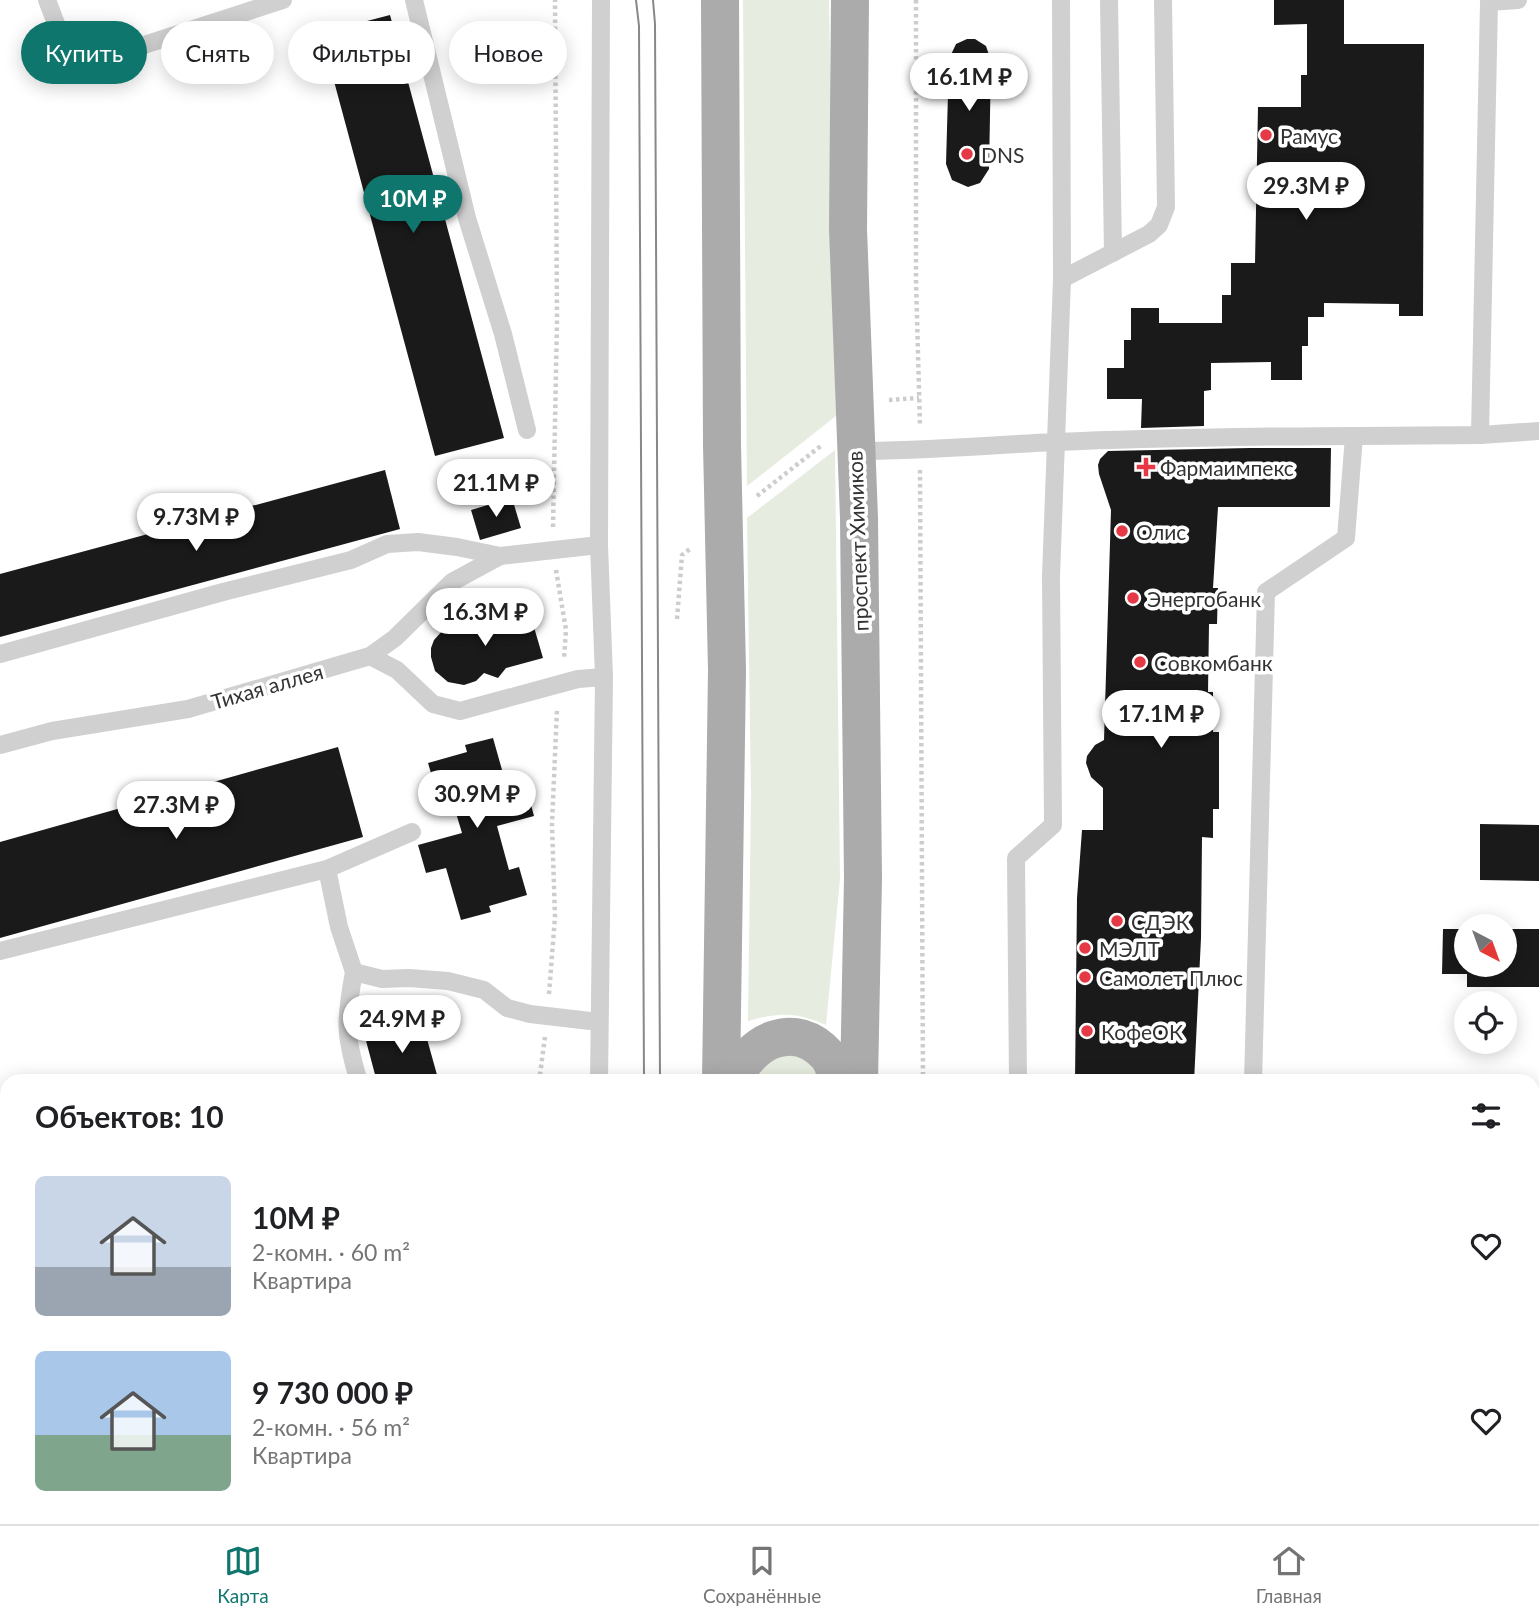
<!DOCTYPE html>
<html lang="ru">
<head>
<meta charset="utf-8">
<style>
  :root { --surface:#fff; --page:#f6f6f6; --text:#202124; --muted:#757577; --line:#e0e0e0; --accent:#0f766e }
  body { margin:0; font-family:Lato,sans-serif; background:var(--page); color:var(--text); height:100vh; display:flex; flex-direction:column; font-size:26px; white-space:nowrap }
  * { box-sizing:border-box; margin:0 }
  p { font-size:23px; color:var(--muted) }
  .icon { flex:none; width:38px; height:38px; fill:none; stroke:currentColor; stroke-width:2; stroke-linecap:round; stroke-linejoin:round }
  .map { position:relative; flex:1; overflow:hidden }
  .details { position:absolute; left:0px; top:1074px; width:1540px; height:450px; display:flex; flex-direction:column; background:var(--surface); border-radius:21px 21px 0 0; box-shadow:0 4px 18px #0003 }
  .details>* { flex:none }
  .hud { position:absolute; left:21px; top:21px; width:700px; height:63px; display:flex; gap:14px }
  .needle { width:46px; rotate:139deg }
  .buttons { position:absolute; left:1454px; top:914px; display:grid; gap:14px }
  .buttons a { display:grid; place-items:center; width:63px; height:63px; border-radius:50%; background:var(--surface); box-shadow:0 4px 18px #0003; font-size:35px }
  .price { position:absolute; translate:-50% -60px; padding:0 16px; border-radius:24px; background:#fff; color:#222; font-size:23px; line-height:46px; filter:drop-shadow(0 2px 4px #0008) }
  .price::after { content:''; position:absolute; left:50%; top:42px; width:21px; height:16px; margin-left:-10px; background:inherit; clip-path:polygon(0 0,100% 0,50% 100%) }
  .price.current { background:var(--accent); color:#fff }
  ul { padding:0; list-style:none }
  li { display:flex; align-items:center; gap:21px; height:175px; padding:0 35px }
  li span { display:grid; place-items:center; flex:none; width:196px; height:140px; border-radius:10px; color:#555 }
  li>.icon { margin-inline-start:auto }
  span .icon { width:84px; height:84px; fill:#fffc; stroke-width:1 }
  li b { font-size:30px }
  h2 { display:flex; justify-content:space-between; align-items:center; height:84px; padding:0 35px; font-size:30px }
  .tag { padding:0 24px; border-radius:32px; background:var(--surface); box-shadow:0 4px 18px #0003; font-size:24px; line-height:63px }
  .tag.current { background:var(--accent); color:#fff }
  .tabs { display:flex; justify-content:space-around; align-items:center; height:98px; border-top:2px solid var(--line); background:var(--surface); font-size:19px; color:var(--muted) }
  .tabs a { display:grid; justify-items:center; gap:4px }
  .tabs .current { color:var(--accent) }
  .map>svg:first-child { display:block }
  .green { fill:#e6ecdf }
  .building { fill:#1a1a1a }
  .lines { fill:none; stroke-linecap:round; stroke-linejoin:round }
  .path { stroke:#cdcdcd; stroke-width:4.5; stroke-dasharray:3.5 3.5; stroke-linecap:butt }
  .lane { stroke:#d0d0d0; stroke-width:18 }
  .primary { stroke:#ababab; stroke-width:38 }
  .tram { stroke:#888; stroke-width:2 }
  .poi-dot { fill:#e63946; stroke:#fff; stroke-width:2.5 }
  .labels { text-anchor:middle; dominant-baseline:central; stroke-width:7; stroke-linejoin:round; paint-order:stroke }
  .poi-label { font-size:21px; fill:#333; stroke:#fff; text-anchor:start }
  .street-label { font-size:21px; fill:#333; stroke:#fff }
</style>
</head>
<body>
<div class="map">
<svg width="1539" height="1524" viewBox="0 0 1539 1524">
  <rect width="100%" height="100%" fill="#fff"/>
  <g class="green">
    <path d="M 743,0 L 829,0 L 836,416 L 747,486 Z"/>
    <path d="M 835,450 L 840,879 L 826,1025 C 797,1012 779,1012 748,1021 L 751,795 L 747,518 Z"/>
    <path d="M 783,1054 L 795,1055 L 810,1060 L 823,1082 L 752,1082 L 758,1070 Z"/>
    <path d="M 750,1517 L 837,1517 L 838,1524 L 750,1524 Z"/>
  </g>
  <g class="building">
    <path d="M 1274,0 L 1344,0 L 1344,44 L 1424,44 L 1423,316 L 1399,316 L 1399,304 L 1324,303 L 1324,317 L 1308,317 L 1308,346 L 1302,346 L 1302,380 L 1271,380 L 1271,362 L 1211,363 L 1211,390 L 1204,391 L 1204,426 L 1141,428 L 1142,399 L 1107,399 L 1107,368 L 1124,368 L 1124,340 L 1131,340 L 1131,308 L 1159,308 L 1159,323 L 1222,323 L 1222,295 L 1231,295 L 1231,263 L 1255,263 L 1258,107 L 1301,107 L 1301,75 L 1307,75 L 1307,24 L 1274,25 Z"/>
    <path d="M 390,15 L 504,438 L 435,456 L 321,33 Z"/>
    <path d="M 967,39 L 975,39 L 986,46 L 991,61 L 989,169 L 980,183 L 968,187 L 952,180 L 946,164 L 949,59 L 956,44 Z"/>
    <path d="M 1250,448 L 1331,448 L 1330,507 L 1218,507 L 1213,588 L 1218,588 L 1217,624 L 1209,624 L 1208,692 L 1213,692 L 1213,732 L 1219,732 L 1219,809 L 1213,809 L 1213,838 L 1202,837 L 1201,938 L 1194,1082 L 1075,1082 L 1077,898 L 1082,830 L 1103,830 L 1103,788 L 1091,777 L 1086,763 L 1087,756 L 1095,745 L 1104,740 L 1111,510 L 1099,474 L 1098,465 L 1100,459 L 1108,451 Z"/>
    <path d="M 385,470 L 400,529 L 0,637 L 0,574 Z"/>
    <path d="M 512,498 L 521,528 L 480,540 L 471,510 Z"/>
    <path d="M 529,610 L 543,658 L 506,668 L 498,678 L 484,673 L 476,681 L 464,685 L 448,682 L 435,671 L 431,657 L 431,648 L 434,640 L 444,629 L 458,624 L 467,624 L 482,616 L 490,621 Z"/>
    <path d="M 493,738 L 508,791 L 526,786 L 534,816 L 497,826 L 509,870 L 519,867 L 527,895 L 489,906 L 491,912 L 461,920 L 446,868 L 426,873 L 418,845 L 462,833 L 449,790 L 437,793 L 428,763 L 467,752 L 465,745 Z"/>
    <path d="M 338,747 L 363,837 L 0,938 L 0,842 Z"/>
    <path d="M 1480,824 L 1539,825 L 1539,881 L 1480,880 Z"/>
    <path d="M 1443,929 L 1466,929 L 1466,964 L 1505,964 L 1505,929 L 1539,929 L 1539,987 L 1467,987 L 1467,974 L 1442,974 Z"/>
    <path d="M 422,1021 L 439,1082 L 377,1082 L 365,1037 Z"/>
  </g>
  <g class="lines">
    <g class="path">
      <path d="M 916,0 L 916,281 L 920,426"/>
      <path d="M 889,400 L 919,398"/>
      <path d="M 920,470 L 923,1082"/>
      <path d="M 757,496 L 822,445"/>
      <path d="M 553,527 L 557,320 L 555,0"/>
      <path d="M 556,570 L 566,630 L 564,659"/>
      <path d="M 677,619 L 682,555 L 690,549"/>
      <path d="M 549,994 L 555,917 L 552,824 L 557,709"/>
      <path d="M 539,1082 L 545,1037"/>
      <path d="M 547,1517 L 547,1524"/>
      <path d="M 924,1517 L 924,1524"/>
      <path d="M 1013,1524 L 1018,1517"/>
    </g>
    <g class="lane">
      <path d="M 47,0 L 73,68 L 283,0"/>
      <path d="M 414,0 L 467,218 L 503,334 L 527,430"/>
      <path d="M 1061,0 L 1062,279 L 1149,234 L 1159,225 L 1166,207 L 1163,0"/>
      <path d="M 1109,0 L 1113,253"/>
      <path d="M 1480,435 L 1539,431"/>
      <path d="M 855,451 C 922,451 989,445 1056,442 C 1197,436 1338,436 1480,435 L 1489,2 L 1518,0"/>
      <path d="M 0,654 L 223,592 L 351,560 L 387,544 L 418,542 L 457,547 L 500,556 L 599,545"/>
      <path d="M 370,656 L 397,670 L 433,704 L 460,711 L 578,679 L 604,677"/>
      <path d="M 0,745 L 52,731 L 188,709 L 370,656 L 395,638 L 452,582 L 500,556"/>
      <path d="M 412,832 L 327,869 L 339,927 L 354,972 L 382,979 L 409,978 L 448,981 L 484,990 L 507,1008 L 530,1014 L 599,1022"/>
      <path d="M 0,951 L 327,869"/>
      <path d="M 354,972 C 345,1021 344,1033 359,1082"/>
      <path d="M 599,1082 L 604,677 L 599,545 L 601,0"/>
      <path d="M 1018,1082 L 1016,858 L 1053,825 L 1051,576 L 1062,279"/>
      <path d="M 1253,1082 L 1266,592 L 1346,538 L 1354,436"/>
      <path d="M 0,1369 L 7,1367"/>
      <path d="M 426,1517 L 428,1524"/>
      <path d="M 598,1517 L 599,1524"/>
      <path d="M 1191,1524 L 1196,1517"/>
      <path d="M 1348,1524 L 1348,1517"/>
    </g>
    <g class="primary">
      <path d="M 720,0 L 722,445 L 727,670 L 721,1082"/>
      <path d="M 850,0 L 848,229 L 859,518 L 863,878 L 859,1082"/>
      <path d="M 733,1082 C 749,1041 795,1018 828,1056 C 833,1063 836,1073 839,1082"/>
      <path d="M 722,1517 L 722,1524"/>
      <path d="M 863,1517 L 863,1524"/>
    </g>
    <g class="tram">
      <path d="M 636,0 L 639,26 L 644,1082"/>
      <path d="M 653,0 L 655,24 L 660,1082"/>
      <path d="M 645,1517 L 645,1524"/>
      <path d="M 662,1517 L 662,1524"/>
    </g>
  </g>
  <g class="poi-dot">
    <circle cx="1266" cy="135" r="7"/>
    <circle cx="967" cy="154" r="7"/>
    <path d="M1142.5 456.5h7v7h7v7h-7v7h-7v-7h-7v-7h7z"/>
    <circle cx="1122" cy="531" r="7"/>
    <circle cx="1133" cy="598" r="7"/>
    <circle cx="1140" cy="662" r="7"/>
    <circle cx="1117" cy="921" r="7"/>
    <circle cx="1085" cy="948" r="7"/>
    <circle cx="1085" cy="977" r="7"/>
    <circle cx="1087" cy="1031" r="7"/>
  </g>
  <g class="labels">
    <g class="poi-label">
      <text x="1280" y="135">Рамус</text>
      <text x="981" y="154">DNS</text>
      <text x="1160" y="467">Фармаимпекс</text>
      <text x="1136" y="531">Олис</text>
      <text x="1147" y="598">Энергобанк</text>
      <text x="1154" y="662">Совкомбанк</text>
      <text x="1131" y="921">СДЭК</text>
      <text x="1099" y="948">МЭЛТ</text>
      <text x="1099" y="977">Самолет Плюс</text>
      <text x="1101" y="1031">КофеОК</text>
    </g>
    <g class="street-label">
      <text transform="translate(857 541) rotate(-92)">проспект Химиков</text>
      <text transform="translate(267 686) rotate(-16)">Тихая аллея</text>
    </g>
  </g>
</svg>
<div class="buttons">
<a><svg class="needle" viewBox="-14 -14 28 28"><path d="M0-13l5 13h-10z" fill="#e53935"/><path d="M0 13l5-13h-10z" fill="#757577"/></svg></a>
<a><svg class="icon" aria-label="locate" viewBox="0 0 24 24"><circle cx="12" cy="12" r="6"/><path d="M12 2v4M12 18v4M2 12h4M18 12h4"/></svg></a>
</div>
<b class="price" style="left:969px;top:113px">16.1M ₽</b>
<b class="price" style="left:1306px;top:222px">29.3M ₽</b>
<b class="price current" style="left:413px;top:235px">10M ₽</b>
<b class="price" style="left:496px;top:519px">21.1M ₽</b>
<b class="price" style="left:196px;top:553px">9.73M ₽</b>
<b class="price" style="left:485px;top:648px">16.3M ₽</b>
<b class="price" style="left:1161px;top:750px">17.1M ₽</b>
<b class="price" style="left:477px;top:830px">30.9M ₽</b>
<b class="price" style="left:176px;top:841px">27.3M ₽</b>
<b class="price" style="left:402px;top:1055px">24.9M ₽</b>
<div class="hud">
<a class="tag current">Купить</a>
<a class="tag">Снять</a>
<a class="tag">Фильтры</a>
<a class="tag">Новое</a>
</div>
<section class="details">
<h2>Объектов: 10<svg class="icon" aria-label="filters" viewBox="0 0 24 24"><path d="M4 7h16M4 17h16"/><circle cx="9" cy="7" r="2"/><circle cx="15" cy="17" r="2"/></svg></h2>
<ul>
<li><span style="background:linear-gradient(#c9d6e8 65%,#9aa5b1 0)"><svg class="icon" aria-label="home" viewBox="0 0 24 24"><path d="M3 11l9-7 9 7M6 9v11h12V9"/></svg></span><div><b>10M ₽</b><p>2-комн. · 60 m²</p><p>Квартира</p></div><svg class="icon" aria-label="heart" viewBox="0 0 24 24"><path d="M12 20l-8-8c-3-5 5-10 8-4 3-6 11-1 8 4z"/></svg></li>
<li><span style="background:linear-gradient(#a9c7e8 60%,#7fa58c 0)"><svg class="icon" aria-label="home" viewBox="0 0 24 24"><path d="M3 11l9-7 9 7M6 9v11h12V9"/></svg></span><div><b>9 730 000 ₽</b><p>2-комн. · 56 m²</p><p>Квартира</p></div><svg class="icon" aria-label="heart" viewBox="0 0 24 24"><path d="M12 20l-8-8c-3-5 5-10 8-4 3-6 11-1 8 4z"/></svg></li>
</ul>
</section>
</div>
<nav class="tabs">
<a class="current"><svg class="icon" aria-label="map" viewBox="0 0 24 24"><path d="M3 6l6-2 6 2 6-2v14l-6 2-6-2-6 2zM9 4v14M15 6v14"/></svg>Карта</a>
<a><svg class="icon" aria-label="saved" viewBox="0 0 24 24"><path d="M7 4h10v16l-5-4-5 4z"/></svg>Сохранённые</a>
<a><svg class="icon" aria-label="home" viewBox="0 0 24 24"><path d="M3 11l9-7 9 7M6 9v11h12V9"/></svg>Главная</a>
</nav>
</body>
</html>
